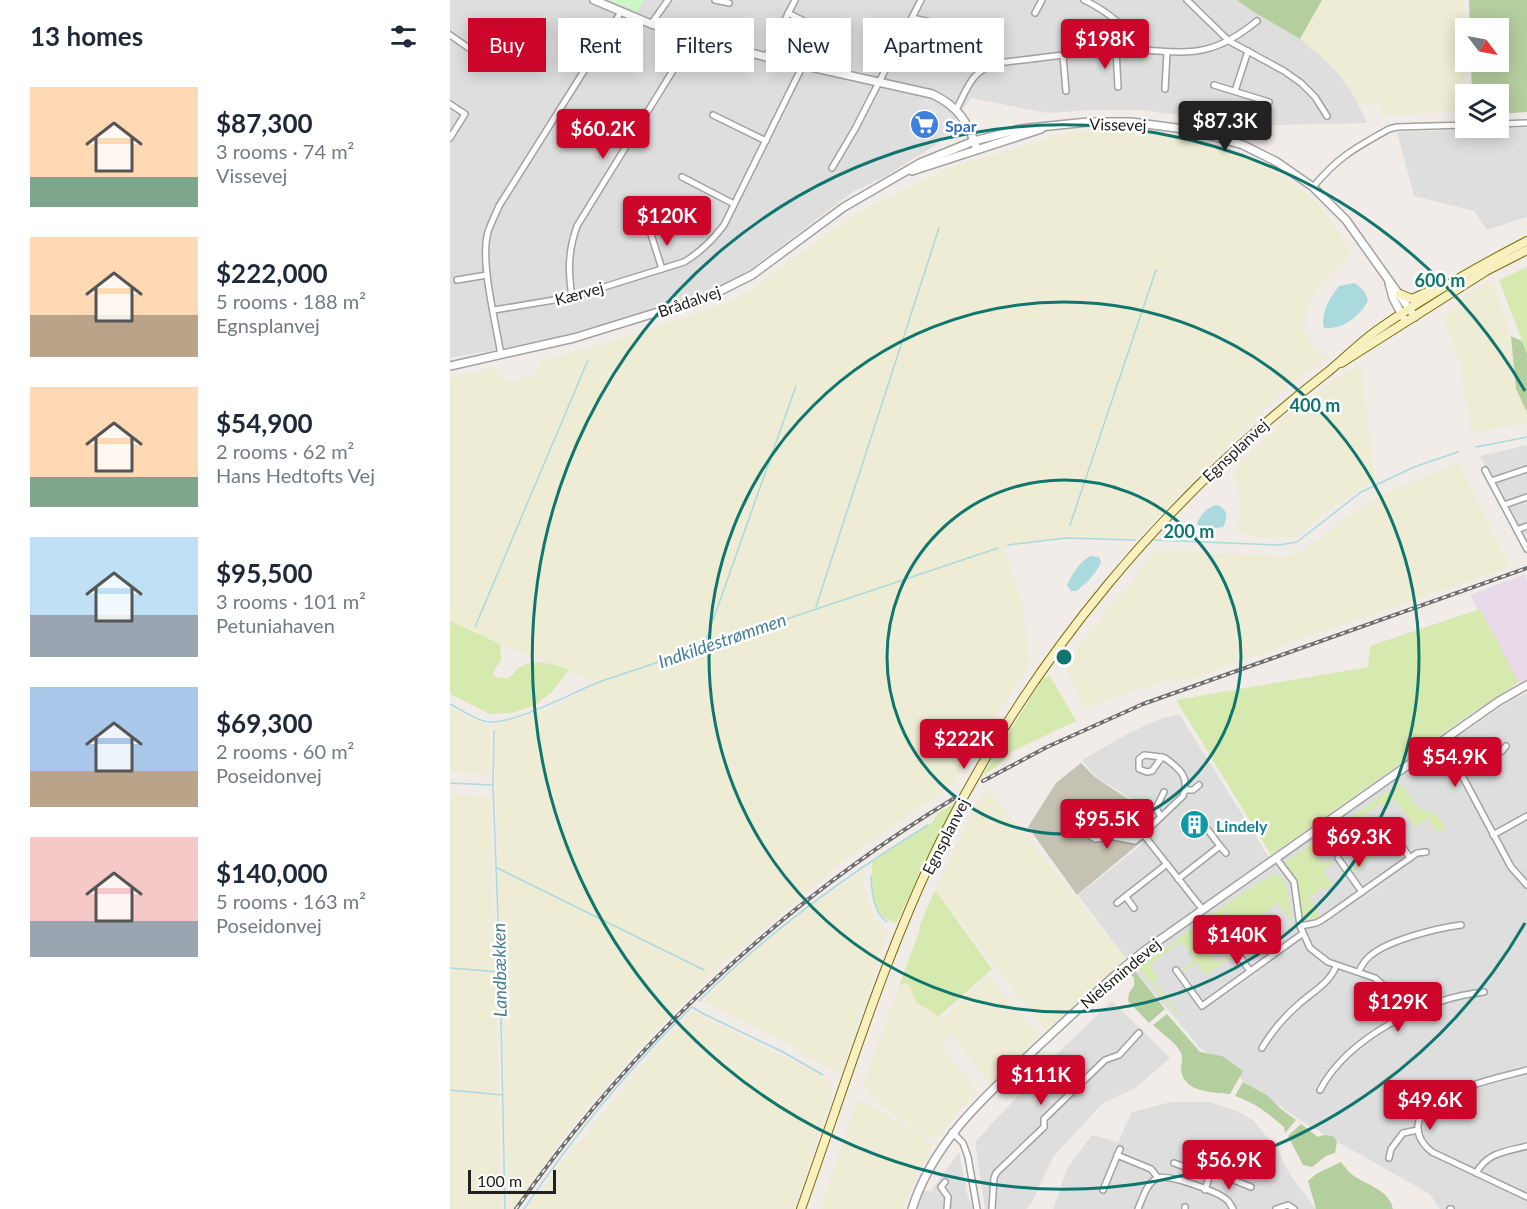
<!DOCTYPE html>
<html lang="en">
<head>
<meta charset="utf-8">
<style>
  :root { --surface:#fff; --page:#f2f2f3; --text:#1f2937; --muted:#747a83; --accent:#cb062a }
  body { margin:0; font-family:Lato,sans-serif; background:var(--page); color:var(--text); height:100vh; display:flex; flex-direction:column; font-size:22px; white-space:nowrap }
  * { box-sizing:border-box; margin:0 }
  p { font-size:20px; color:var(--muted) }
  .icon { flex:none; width:33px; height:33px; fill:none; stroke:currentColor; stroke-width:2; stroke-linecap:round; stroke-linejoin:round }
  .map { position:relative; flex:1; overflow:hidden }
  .side { display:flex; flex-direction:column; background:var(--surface); width:450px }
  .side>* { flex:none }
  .hud { position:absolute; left:18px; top:18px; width:570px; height:54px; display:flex; gap:12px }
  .needle { width:39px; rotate:122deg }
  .controls { position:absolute; left:1005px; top:18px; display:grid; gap:12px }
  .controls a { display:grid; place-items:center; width:54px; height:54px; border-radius:0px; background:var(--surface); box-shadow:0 3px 15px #0003; font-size:30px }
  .scale { position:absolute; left:18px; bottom:15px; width:88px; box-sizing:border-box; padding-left:6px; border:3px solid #212121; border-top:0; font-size:16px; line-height:21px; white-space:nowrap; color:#212121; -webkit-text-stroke:4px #fff; paint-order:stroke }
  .price { position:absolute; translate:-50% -51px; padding:0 14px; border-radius:6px; background:var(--accent); color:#fff; font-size:20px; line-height:39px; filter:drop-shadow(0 2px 3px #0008) }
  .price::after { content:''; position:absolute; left:50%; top:36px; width:18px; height:14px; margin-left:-9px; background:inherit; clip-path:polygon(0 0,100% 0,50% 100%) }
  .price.selected { background:#222; color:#fff }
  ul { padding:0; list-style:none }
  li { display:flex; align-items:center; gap:18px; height:150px; padding:0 30px }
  li span { display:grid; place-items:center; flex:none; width:168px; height:120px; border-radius:0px; color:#555 }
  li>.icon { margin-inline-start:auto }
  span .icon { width:72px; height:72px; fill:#fffc; stroke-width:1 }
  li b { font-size:26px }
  h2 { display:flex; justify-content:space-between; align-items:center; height:72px; padding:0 30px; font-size:26px }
  .tag { padding:0 21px; border-radius:0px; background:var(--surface); box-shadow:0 3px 15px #0003; font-size:21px; line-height:54px }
  .tag.selected { background:var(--accent); color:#fff }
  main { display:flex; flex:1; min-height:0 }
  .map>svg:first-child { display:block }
  .residential { fill:#dfdede }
  .industrial { fill:#e9dae9 }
  .construction { fill:#c5c2b3 }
  .farmland { fill:#eeecd4 }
  .grass { fill:#d6e9af }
  .forest { fill:#b5ce9e }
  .park { fill:#ccf8c7 }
  .parking { fill:#e1e1e1 }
  .water { fill:#aadadd }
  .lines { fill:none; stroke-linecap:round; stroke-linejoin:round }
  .stream { stroke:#aadadd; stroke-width:1.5 }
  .minor-casing { stroke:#a2a2a2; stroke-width:8 }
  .tertiary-casing { stroke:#a2a2a2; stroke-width:10 }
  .secondary-casing { stroke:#776f08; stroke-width:10 }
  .minor { stroke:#fff; stroke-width:5 }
  .tertiary { stroke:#fff; stroke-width:7 }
  .secondary { stroke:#f8f0be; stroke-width:8 }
  .rail-casing { stroke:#6f6f6f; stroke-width:4 }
  .rail { stroke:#fff; stroke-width:1.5; stroke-dasharray:4.5; stroke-linecap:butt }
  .ring { fill:none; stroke:#0f766e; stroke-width:3 }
  .labels { text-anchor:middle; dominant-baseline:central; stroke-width:5; stroke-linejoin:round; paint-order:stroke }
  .street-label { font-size:16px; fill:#212121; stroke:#fff }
  .shop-label { font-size:16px; font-weight:bold; fill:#366cbe; stroke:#fff; text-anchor:start }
  .culture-label { font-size:16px; font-weight:bold; fill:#0d838f; stroke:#fff; text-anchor:start }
  .water-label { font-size:18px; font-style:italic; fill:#467d96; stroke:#fff }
  .centre { fill:#0f766e; stroke:#fff; stroke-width:3 }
  .ring-label { font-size:18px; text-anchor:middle; font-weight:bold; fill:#0f766e; stroke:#fff; stroke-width:5; stroke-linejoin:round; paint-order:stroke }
</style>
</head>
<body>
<main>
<section class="side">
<h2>13 homes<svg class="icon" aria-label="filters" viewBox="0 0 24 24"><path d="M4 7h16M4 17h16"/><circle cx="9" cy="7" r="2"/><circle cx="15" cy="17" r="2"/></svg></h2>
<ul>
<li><span style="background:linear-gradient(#ffd9b3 75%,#7fa58c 0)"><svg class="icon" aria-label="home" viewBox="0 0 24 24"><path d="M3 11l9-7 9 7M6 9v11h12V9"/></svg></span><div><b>$87,300</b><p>3 rooms · 74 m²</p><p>Vissevej</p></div></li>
<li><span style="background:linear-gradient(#ffd9b3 65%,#b9a48a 0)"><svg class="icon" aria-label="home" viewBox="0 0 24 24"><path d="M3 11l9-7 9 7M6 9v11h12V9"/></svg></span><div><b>$222,000</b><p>5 rooms · 188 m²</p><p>Egnsplanvej</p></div></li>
<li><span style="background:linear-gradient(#ffd9b3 75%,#7fa58c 0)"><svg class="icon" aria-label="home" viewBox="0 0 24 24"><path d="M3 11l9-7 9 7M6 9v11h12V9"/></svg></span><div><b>$54,900</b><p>2 rooms · 62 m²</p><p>Hans Hedtofts Vej</p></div></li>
<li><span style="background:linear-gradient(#bfe0f5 65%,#9aa5b1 0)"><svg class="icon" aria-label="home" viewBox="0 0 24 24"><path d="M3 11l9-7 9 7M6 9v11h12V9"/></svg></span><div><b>$95,500</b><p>3 rooms · 101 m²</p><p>Petuniahaven</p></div></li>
<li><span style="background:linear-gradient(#a9c7e8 70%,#b9a48a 0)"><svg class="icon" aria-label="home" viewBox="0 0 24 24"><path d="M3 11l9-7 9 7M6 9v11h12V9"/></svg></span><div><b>$69,300</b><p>2 rooms · 60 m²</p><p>Poseidonvej</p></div></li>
<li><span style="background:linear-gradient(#f6c9c9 70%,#9aa5b1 0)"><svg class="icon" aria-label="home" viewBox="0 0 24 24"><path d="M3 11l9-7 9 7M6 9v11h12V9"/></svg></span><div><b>$140,000</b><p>5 rooms · 163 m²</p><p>Poseidonvej</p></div></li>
</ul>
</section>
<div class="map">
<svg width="1077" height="1209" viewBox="0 0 1077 1209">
  <rect width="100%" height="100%" fill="#f1ece7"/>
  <g class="residential">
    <path d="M 0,0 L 787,0 L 802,11 L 850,39 L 870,55 L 889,74 L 902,92 L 917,123 L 781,126 L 737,116 L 689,110 L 642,110 L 597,113 L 521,98 L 489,143 L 432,178 L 404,191 L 290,277 L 255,294 L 99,340 L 0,358 Z"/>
    <path d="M 1077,128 L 1077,217 L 1037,230 L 1024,211 L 964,196 L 947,132 Z"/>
    <path d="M 1077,445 L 1077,544 L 1030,456 Z"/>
    <path d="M 1077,693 L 1077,1209 L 990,1209 L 980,1194 L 858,1125 L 796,1083 L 749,1047 L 683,968 L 628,895 L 696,841 L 699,809 L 647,778 L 632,760 L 681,732 L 710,719 L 729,714 L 824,865 L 1058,702 Z"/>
    <path d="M 662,1001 L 720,1058 L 684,1089 L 653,1103 L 603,1157 L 581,1204 L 576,1209 L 535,1209 L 525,1142 L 611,1050 Z"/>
    <path d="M 721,1102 L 759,1102 L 787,1111 L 803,1120 L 826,1148 L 841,1176 L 866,1209 L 603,1209 L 617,1169 L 642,1135 L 668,1142 L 682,1112 Z"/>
    <path d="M 509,1152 L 517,1194 L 523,1209 L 466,1209 L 473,1191 L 481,1191 Z"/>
  </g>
  <path class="industrial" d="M 1075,574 L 1077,580 L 1077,679 L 1068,683 L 1020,595 Z"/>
  <path class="construction" d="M 631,763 L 646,778 L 698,812 L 697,837 L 627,895 L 578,827 L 606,783 Z"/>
  <g class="farmland">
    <path d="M 872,0 L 1013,0 L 1015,111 L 932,116 L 929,101 L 908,105 L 902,92 L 889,74 L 870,55 L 850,39 Z"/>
    <path d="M 669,128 L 737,138 L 790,155 L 829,174 L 865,200 L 887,229 L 901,254 L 867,287 L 856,311 L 854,330 L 864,346 L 878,357 L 836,387 L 686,539 L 617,536 L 553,547 L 572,602 L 579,665 L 503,784 L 397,858 L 262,972 L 182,1056 L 127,1119 L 62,1209 L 58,1209 L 44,725 L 58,722 L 101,708 L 148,683 L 50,644 L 0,621 L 0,377 L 44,368 L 60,383 L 87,373 L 91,360 L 146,346 L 278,303 L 301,290 L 395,221 L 422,205 L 499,168 L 623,131 Z"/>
    <path d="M 1042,281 L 1061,336 L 1066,389 L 1077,412 L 1077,423 L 1022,432 L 1009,358 L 993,319 L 1018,292 Z"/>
    <path d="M 910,363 L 925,480 L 879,509 L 845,537 L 810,538 L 788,532 L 792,506 L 783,470 L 847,406 Z"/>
    <path d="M 1008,462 L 1060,567 L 848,640 L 731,683 L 723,678 L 635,708 L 614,664 L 707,550 L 838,556 L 851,552 L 917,502 Z"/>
    <path d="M 0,707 L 33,724 L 41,726 L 40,775 L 0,772 Z"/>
    <path d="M 538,789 L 676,959 L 597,1032 L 485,890 L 530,796 Z"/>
    <path d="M 0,794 L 41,796 L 52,1209 L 0,1209 Z"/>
    <path d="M 414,869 L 414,887 L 419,905 L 424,918 L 438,933 L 390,1075 L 326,1037 L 253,1002 L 289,964 L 330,929 Z"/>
    <path d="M 538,976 L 590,1036 L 540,1084 L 493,1024 L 500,1034 L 494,1042 L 495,1053 L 526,1088 L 524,1095 L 486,1138 L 478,1136 L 432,1107 L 413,1086 L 449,986 L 456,983 L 461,987 L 462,998 L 479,1007 L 491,1020 Z"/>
    <path d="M 243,1012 L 371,1075 L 384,1089 L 344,1209 L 77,1209 L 111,1164 L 212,1041 Z"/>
    <path d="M 409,1100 L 471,1134 L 483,1146 L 465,1178 L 453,1209 L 371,1209 L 405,1105 Z"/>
  </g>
  <g class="grass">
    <path d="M 1077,267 L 1077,354 L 1049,280 Z"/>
    <path d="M 1030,609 L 1068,681 L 1066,684 L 1019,715 L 821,855 L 726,700 L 918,667 L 920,646 Z"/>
    <path d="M 0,621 L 50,644 L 51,661 L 45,668 L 43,676 C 66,682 57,675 72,666 C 88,658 104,665 119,670 L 102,692 L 84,706 L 62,713 L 40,714 L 0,694 Z"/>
    <path d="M 600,676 L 626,721 L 561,752 L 546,767 L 532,776 L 593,678 Z"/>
    <path d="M 950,783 L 968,808 L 987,815 L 996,827 L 988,833 L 977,818 L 965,827 L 945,799 L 933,806 L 929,804 L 910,819 L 922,832 L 929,827 L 931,829 L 922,836 L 932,850 L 902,872 L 900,870 L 917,858 L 893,830 L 864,851 L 873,865 L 880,860 L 882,863 L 873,871 L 882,884 L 875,890 L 873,887 L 859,898 L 871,917 L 853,921 L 847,886 L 834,863 Z"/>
    <path d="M 505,803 L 446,923 C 419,916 422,884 422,862 L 482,823 L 487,814 Z"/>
    <path d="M 823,875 L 832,877 L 838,892 L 842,922 L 828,903 L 814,914 L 820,922 L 807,932 L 809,937 L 804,940 L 793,926 L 779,936 L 777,932 L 787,925 L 777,912 L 749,933 L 761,950 L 759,952 L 767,963 L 782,953 L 784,955 L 756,975 L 747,963 L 732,973 L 730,971 L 744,961 L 740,952 L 731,941 L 699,965 L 708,978 L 704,981 L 730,1015 L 728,1016 L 689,968 C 733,935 776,902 823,875 Z"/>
    <path d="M 485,890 L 542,969 L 488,1017 C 474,1002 464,1010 461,987 L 456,983 L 449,986 L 470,930 L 469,927 Z"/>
  </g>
  <g class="forest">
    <path d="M 787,0 L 872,0 L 850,39 L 802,11 Z"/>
    <path d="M 1019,0 L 1077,0 L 1077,112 L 1049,114 L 1048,94 L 1022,94 L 1021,62 L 1048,62 L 1048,28 L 1020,28 Z"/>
    <path d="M 1061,336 L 1072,341 L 1077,354 L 1077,412 L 1066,389 Z"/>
    <path d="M 685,971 L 715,1009 L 699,1023 L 678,1001 L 679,993 L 684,986 L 684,978 L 680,974 Z"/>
    <path d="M 717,1014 L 750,1052 L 772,1056 L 793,1071 L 780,1094 C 763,1092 733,1093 731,1069 C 731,1062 734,1057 730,1051 C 724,1041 711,1033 703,1025 Z"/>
    <path d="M 793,1082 L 818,1096 L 831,1109 L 846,1120 L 835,1133 L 834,1127 C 819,1114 804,1102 785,1096 Z"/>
    <path d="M 851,1124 L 868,1137 L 874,1135 L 883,1136 L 887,1142 L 885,1153 L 876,1156 L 862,1167 L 853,1165 L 838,1136 Z"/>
    <path d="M 891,1162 C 895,1167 899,1173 904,1176 C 919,1186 939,1190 943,1209 L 866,1209 L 858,1181 L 866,1174 Z"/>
  </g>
  <path class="park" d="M 158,0 L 194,0 L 187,12 Z"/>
  <g class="parking">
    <path d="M 475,98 L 502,113 L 500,116 L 505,125 L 504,131 L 500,139 L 492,138 L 489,142 L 486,140 L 495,125 L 485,120 L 487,116 L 470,105 Z"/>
    <path d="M 943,874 L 945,877 L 907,904 L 905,901 Z"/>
    <path d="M 808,969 L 811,972 L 773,999 L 771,996 Z"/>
  </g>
  <g class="water">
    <path d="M 905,283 L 915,292 L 918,301 C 910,316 892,330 874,328 C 870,314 880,297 889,286 Z"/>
    <path d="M 768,505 C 778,510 778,518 773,527 C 764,528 755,531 747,524 C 750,515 758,506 768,505 Z"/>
    <path d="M 641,556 L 649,557 L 651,562 C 646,574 636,584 626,591 L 621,591 L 617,585 C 623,573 629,562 641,556 Z"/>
  </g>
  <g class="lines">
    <g class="stream">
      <path d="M 1026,447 L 1077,437"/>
      <path d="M 620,525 L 706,270"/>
      <path d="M 704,540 L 829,545 L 847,542 L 911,492 L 964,467 L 1008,452"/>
      <path d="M 558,545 L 616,538 L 685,540"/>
      <path d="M 366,607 L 489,228"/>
      <path d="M 25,627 L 138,360"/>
      <path d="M 256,645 L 256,640 L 346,386"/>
      <path d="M 0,704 C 10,709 22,718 34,721 C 59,728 123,692 149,682 L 548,548"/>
      <path d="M 44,731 L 43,785 L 50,972 L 55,1209"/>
      <path d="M 0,783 L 41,785"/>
      <path d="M 47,868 L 254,970"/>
      <path d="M 421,876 C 422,893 423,912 437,922"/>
      <path d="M 0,968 L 50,972"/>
      <path d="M 249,1001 C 318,932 395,876 478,825"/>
      <path d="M 0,1090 L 53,1095"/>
      <path d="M 74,1209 C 122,1138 180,1067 242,1007 L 254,1014 L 333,1052 L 373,1075"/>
    </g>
    <defs>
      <g id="minor">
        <path d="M 265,0 L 279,3"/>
        <path d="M 634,0 C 651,8 685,30 686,50"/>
        <path d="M 737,0 L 779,41 L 834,71 L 851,83 L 865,97 L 877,116"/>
        <path d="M 338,13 L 374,31"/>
        <path d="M 585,13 L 592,0"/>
        <path d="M 462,18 L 527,32"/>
        <path d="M 201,24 L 218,0"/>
        <path d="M 0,35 L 39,62 L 56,38"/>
        <path d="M 666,50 L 668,87"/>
        <path d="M 613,56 L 616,91"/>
        <path d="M 316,57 L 345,0"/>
        <path d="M 764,85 L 819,102"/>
        <path d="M 715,89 L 717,52"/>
        <path d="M 785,91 L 798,51"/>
        <path d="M 0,104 L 15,114 L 0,138"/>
        <path d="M 506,110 C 518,87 521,72 546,63 C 586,59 627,52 667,50 C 729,48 752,66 807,21"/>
        <path d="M 263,115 L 316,141"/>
        <path d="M 1048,124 L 1077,123"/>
        <path d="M 382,168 L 405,129 L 471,0"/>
        <path d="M 232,177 L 284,204"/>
        <path d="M 863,187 C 888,157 905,148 939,129 L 947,127 L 1016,125"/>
        <path d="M 203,224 L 200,231 L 212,269"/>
        <path d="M 7,280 L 37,275"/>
        <path d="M 122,297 C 118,271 118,251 127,226 L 243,38"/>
        <path d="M 44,310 L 122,297 L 234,262 C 251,252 262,241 274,225 L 353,65"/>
        <path d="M 51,355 C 46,324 31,266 37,236 C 39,226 45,216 49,206 L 171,12"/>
        <path d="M 1035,470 L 1077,549"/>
        <path d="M 1041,481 L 1077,469"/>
        <path d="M 1054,505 L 1077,497"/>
        <path d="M 1067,530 L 1077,526"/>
        <path d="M 993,740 L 1061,867 L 1077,885"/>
        <path d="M 712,757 L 702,771 L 697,772 L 689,769 L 689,759 L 694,755 C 702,756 708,756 715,758 C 730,769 740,777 733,796 L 693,834 L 753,910"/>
        <path d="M 1011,773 L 1052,751 L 1056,746"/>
        <path d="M 735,790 L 743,790 L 749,785"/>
        <path d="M 711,817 L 706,808 L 714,792"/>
        <path d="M 621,823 L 645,839 L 664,837 L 685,841 L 693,834"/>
        <path d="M 936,823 L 960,858"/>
        <path d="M 1043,835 L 1077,816"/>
        <path d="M 770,846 L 776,853"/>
        <path d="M 826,858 L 844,882 L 850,926 L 860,948 L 878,962 L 925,978 L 940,991 L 955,1016"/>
        <path d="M 888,858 L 912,892"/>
        <path d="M 728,879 L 770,846 L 758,830"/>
        <path d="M 676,897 L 684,908"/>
        <path d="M 667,903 L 717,864"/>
        <path d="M 850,926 L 866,923 L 872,920 L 967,853 L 976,852"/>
        <path d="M 776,937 L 800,971"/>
        <path d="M 726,970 L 752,1006 L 852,934"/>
        <path d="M 909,971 C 912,965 915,960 920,956 C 938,940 988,928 1011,925"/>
        <path d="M 812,1048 C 822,1031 834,1017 849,1004 C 862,992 880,983 886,966"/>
        <path d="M 1077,1070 C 1050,1078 972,1092 968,1125 C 967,1137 973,1145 982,1152 L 1077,1197"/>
        <path d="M 870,1090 C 898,1037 976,998 1034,992"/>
        <path d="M 502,1132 L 513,1143 L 518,1157 L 527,1209"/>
        <path d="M 667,1155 L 701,1169 L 708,1178"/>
        <path d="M 939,1158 L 941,1149 L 953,1133 L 968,1130"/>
        <path d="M 724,1163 L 759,1176"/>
        <path d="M 1026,1173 C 1038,1152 1055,1152 1077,1146"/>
        <path d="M 495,1182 L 491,1187 L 498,1197 L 497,1209"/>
        <path d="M 653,1190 L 670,1149"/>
        <path d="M 755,1190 L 761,1171 L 801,1187"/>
        <path d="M 542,1209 L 544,1178 L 546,1173 L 594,1127 L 594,1119 L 655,1060 L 669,1055 L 689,1033"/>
        <path d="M 688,1209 C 693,1198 696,1183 708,1178 C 719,1174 770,1192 778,1201 C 780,1203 781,1206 783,1209"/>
        <path d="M 735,1209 L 735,1207"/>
        <path d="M 826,1209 L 838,1205 L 844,1209"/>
        <path d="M 1000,1209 L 1001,1209"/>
      </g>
      <g id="tertiary">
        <path d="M 144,0 L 201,24 L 243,38 L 316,57 L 482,94 C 508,106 518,122 527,149"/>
        <path d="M 462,171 L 591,129"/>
        <path d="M 939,283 L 943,298 L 953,317"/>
        <path d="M 0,366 L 124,338 L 260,296 L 302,275 L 394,207 L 470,163 L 524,141 L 570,129 L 638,122 L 681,122 L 741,130 L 793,145 L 827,162 L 863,187 L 896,220 L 965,317"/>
        <path d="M 462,1209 C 483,1143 532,1099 580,1054 C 611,1025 641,997 672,969 L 694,951 L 1049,701 L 1077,685"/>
      </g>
      <g id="secondary">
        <path d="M 950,294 L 962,299 L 981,290"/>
        <path d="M 891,363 L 1036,271 L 1077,250"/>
        <path d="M 351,1209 C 395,1086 433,958 491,840 C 583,656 716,497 879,371 C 895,358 909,343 926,331 C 974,297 1025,268 1077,241"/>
      </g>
    </defs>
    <use href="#minor" class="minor-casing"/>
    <use href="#tertiary" class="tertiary-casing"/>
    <use href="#secondary" class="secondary-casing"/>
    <use href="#minor" class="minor"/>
    <use href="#tertiary" class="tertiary"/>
    <use href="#secondary" class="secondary"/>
    <defs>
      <g id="rail">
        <path d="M 533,781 L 597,747 L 693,704 L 1077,568"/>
        <path d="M 66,1209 C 184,1041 327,906 503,799"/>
      </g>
    </defs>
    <use href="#rail" class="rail-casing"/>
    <use href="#rail" class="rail"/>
  </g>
  <g class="ring">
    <circle cx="614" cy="657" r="177"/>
    <circle cx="614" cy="657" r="355"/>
    <path d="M1075 923A532 532 0 1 1 1075 391"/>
  </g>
  <defs>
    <symbol id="supermarket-disc" viewBox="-11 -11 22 22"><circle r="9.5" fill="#3f7fe0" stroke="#fff"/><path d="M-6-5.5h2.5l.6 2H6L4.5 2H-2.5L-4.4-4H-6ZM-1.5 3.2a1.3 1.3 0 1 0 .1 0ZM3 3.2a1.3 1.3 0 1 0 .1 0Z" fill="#fff"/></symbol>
    <symbol id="building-disc" viewBox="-11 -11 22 22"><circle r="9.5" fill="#0f9aa8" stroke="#fff"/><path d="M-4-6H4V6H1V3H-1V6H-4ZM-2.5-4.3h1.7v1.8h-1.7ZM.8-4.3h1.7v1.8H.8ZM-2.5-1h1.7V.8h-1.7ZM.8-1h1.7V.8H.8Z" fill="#fff"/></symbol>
  </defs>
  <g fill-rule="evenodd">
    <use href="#supermarket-disc" x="458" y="108" width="33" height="33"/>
    <use href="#building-disc" x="728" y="808" width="33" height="33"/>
  </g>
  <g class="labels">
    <g class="street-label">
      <text transform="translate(668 124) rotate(1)">Vissevej</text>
      <text transform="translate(129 293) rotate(-15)">Kærvej</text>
      <text transform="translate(239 301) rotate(-19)">Brådalvej</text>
      <text transform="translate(785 450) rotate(-43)">Egnsplanvej</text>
      <text transform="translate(495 836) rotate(-63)">Egnsplanvej</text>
      <text transform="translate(670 973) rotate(-40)">Nielsmindevej</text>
    </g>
    <g class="shop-label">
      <text x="495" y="125">Spar</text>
    </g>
    <g class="culture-label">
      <text x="766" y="825">Lindely</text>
    </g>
    <g class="water-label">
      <text transform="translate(272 640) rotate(-19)">Indkildestrømmen</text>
      <text transform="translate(49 970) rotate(-91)">Landbækken</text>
    </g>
  </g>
  <circle cx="614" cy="657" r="9" class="centre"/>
  <g class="ring-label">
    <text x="990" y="287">600 m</text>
    <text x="865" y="412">400 m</text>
    <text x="739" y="538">200 m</text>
  </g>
</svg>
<div class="controls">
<a><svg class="needle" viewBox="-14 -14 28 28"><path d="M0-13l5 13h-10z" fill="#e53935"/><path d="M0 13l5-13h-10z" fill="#747a83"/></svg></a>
<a><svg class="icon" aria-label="layers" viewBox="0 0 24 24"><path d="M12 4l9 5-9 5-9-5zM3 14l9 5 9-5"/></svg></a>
</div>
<div class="scale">100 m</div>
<b class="price" style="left:655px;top:70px">$198K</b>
<b class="price selected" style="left:775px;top:152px">$87.3K</b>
<b class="price" style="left:153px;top:160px">$60.2K</b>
<b class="price" style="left:217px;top:247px">$120K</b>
<b class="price" style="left:514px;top:770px">$222K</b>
<b class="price" style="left:1005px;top:788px">$54.9K</b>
<b class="price" style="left:657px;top:850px">$95.5K</b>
<b class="price" style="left:909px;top:868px">$69.3K</b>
<b class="price" style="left:787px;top:966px">$140K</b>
<b class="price" style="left:948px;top:1033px">$129K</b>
<b class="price" style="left:591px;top:1106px">$111K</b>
<b class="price" style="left:980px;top:1131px">$49.6K</b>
<b class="price" style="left:779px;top:1191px">$56.9K</b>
<div class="hud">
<a class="tag selected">Buy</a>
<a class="tag">Rent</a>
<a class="tag">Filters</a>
<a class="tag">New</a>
<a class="tag">Apartment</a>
</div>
</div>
</main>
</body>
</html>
